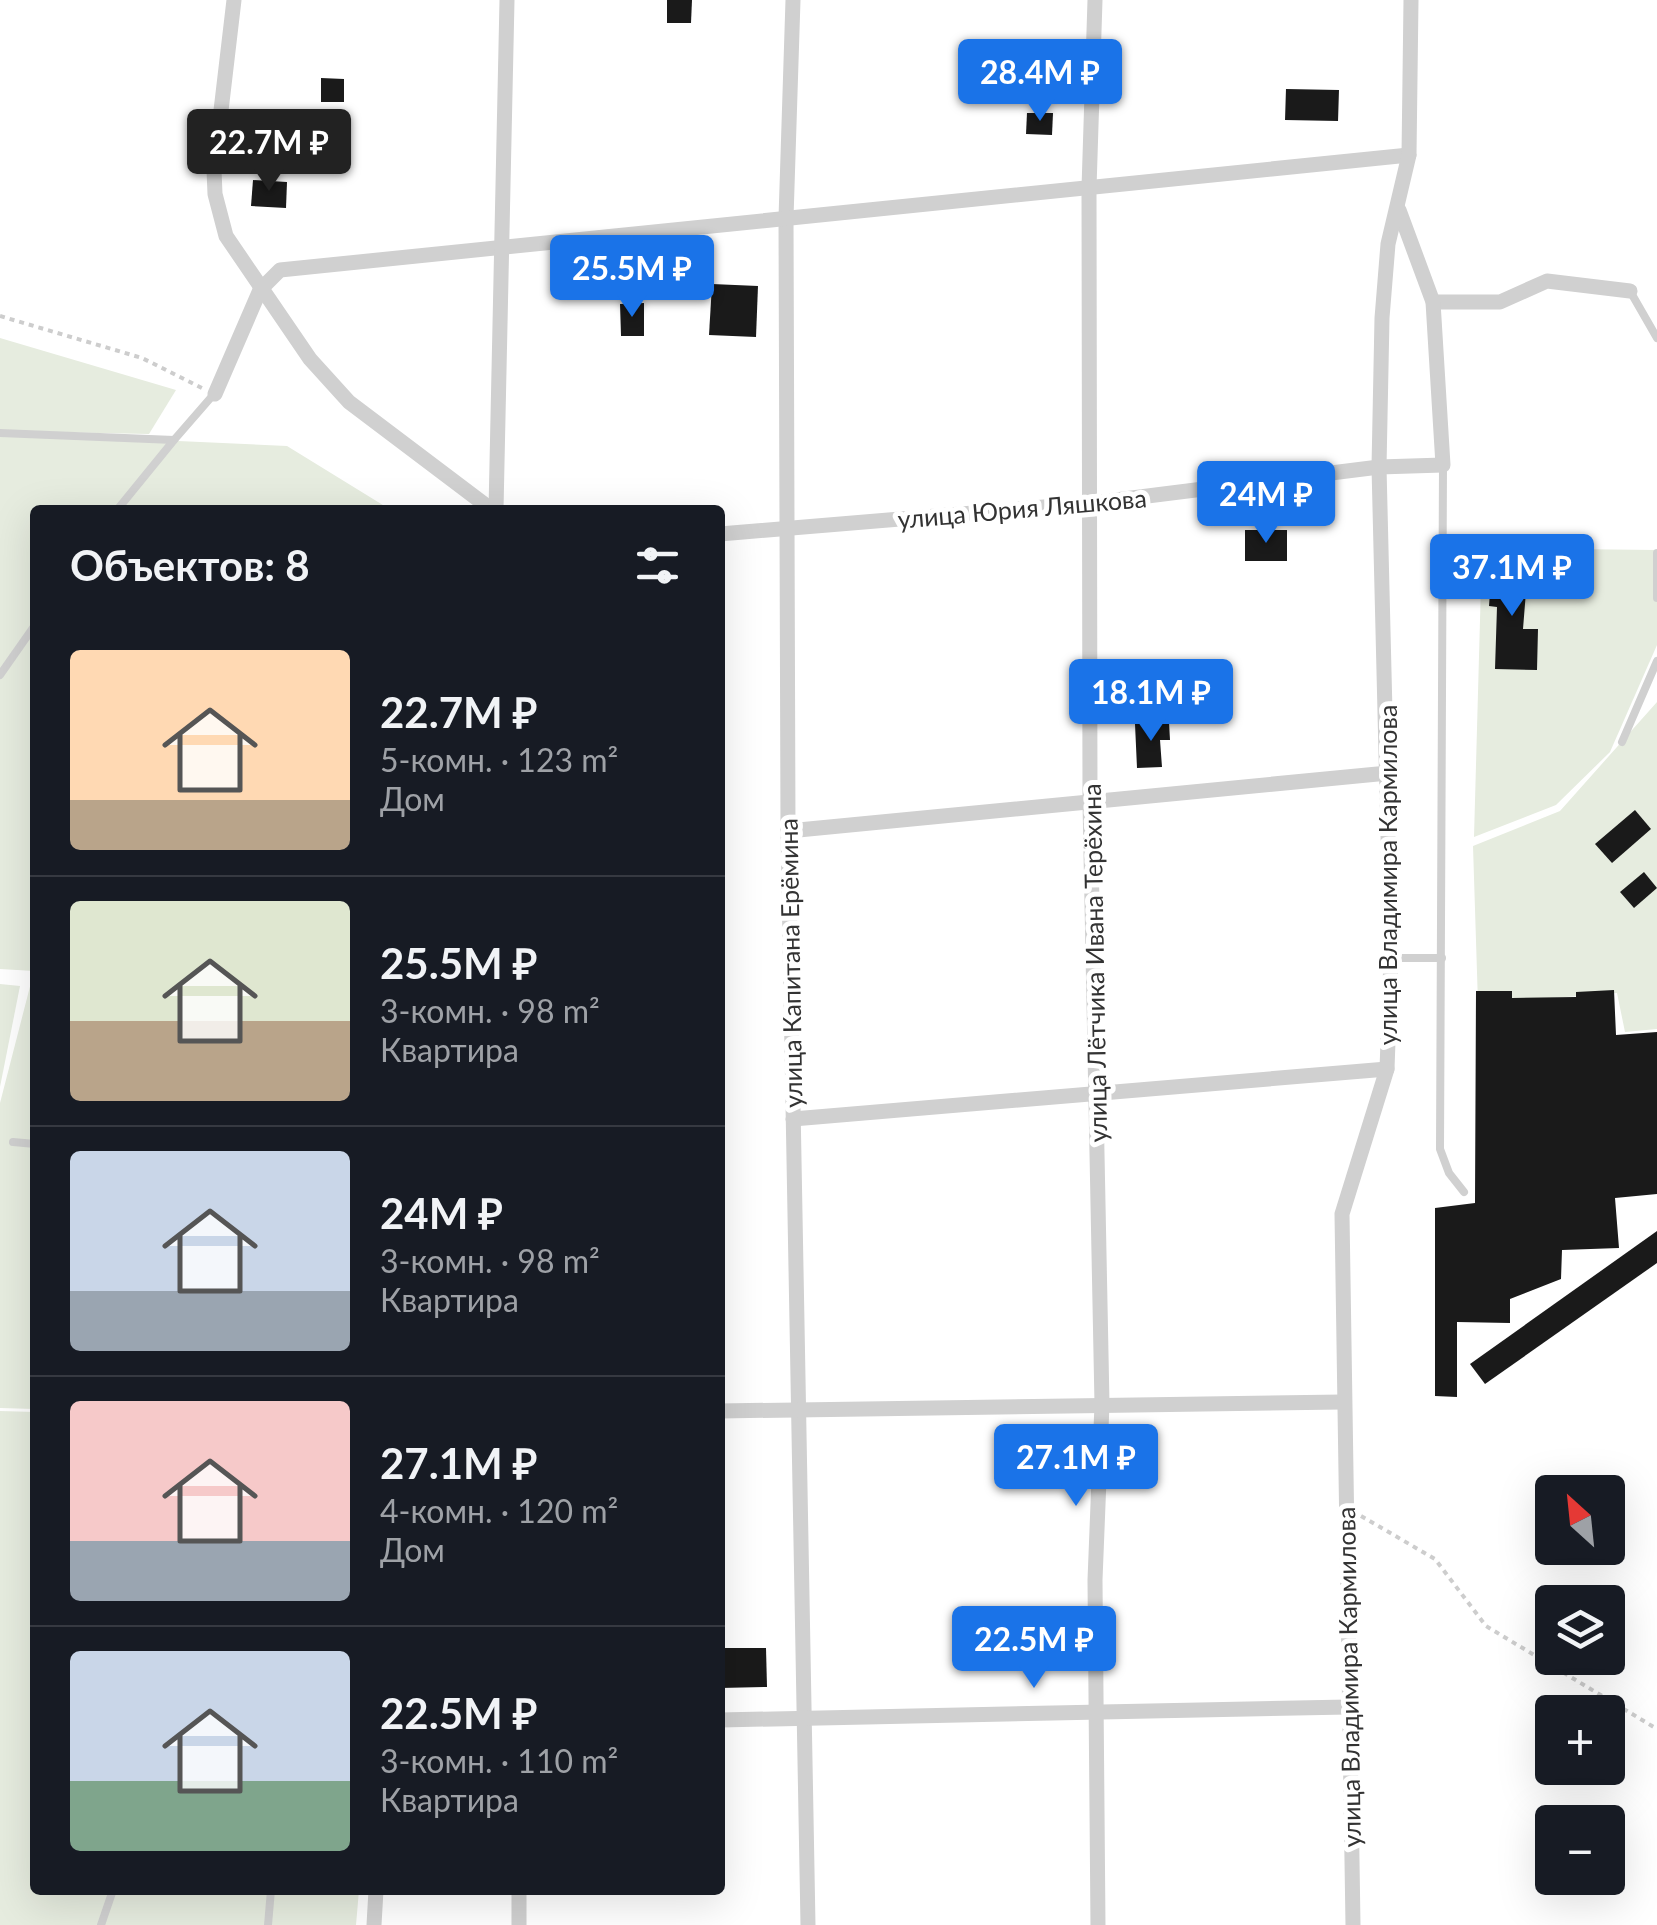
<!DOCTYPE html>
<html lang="ru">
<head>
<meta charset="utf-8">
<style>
  :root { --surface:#171b24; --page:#242831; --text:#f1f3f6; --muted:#9ea1a6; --line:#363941; --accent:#1a73e8 }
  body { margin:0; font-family:Lato,sans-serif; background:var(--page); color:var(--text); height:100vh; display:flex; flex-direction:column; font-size:38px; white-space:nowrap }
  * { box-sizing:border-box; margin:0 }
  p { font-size:32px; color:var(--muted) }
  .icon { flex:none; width:55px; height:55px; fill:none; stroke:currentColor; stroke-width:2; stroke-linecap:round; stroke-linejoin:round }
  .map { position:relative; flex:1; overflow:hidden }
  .details { position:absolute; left:30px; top:505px; width:695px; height:1390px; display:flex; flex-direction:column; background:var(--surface); border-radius:10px; box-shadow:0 10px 40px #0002 }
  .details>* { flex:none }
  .needle { width:65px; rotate:333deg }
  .tools { position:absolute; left:1535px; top:1475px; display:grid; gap:20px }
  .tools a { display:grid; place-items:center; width:90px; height:90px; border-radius:10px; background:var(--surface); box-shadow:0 10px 40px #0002; font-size:50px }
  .price { position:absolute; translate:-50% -85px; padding:0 22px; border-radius:10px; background:var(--accent); color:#fff; font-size:32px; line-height:65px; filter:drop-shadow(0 2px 5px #0008) }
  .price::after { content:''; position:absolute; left:50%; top:60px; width:30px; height:22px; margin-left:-15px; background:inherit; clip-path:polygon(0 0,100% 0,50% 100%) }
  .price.current { background:#222; color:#fff }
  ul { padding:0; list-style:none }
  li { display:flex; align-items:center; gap:30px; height:250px; padding:0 40px }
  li+li { border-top:2px solid var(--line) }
  li span { display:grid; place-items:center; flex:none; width:280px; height:200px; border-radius:10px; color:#555 }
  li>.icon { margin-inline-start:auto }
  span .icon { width:120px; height:120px; fill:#fffc; stroke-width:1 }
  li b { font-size:42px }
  h2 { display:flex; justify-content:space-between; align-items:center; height:120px; padding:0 40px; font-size:42px }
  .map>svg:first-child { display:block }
  .green { fill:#e6ecdf }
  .building { fill:#1a1a1a }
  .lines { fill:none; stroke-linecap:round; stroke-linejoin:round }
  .path { stroke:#cdcdcd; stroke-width:4; stroke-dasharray:5 5; stroke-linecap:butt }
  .lane { stroke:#d0d0d0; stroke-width:8 }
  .street { stroke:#d0d0d0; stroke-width:15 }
  .labels { text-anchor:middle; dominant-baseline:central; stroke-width:10; stroke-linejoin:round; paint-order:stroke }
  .street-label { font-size:25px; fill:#333; stroke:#fff }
</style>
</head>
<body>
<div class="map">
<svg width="1657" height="1925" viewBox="0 0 1657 1925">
  <rect width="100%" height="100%" fill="#fff"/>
  <g class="green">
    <path d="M 0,338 L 176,390 L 149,434 L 0,431 Z"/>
    <path d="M 0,433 L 287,446 L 391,510 L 35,510 L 35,1409 L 0,1408 L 0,1103 L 34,971 L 0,969 Z"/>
    <path d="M 1482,548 L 1657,550 L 1657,645 L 1610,752 L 1556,805 L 1474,837 Z"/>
    <path d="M 1657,702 L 1657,1029 L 1625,1032 L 1617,993 L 1478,1004 L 1473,846 L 1560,811 Z"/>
    <path d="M 0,984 L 20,986 L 0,1087 Z"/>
    <path d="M 0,1411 L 35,1412 L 35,1890 L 359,1890 L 356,1925 L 0,1925 Z"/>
  </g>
  <g class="building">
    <path d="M 667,0 L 692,0 L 691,23 L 667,23 Z"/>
    <path d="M 321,78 L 344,79 L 344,102 L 321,102 Z"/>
    <path d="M 1286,89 L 1339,90 L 1338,121 L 1285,120 Z"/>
    <path d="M 1027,113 L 1053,113 L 1052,135 L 1026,134 Z"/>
    <path d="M 253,180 L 287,182 L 286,208 L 251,206 Z"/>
    <path d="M 712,284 L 758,286 L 756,337 L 709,335 Z"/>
    <path d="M 644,303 L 644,336 L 621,336 L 620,304 Z"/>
    <rect x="1245" y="530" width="42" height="31"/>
    <path d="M 1563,558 L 1584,558 L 1584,584 L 1562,583 Z"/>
    <path d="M 1492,563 L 1528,566 L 1523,629 L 1538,629 L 1537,670 L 1495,669 L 1497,607 L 1489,606 Z"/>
    <path d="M 1169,722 L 1170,740 L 1160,740 L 1162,767 L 1137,768 L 1135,724 Z"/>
    <path d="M 1635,810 L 1651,829 L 1612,863 L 1595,844 Z"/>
    <path d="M 1644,872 L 1657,888 L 1634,908 L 1620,892 Z"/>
    <path d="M 1614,990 L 1616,1035 L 1657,1032 L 1657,1194 L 1615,1198 L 1619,1248 L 1562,1250 L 1561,1279 L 1510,1299 L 1510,1323 L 1457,1322 L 1457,1397 L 1435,1396 L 1435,1208 L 1475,1203 L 1476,991 L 1512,991 L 1512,998 L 1576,997 L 1576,992 Z"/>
    <path d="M 1657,1231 L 1657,1263 L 1485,1384 L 1470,1364 Z"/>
    <path d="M 720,1648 L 766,1648 L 767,1687 L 720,1688 Z"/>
  </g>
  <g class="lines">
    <g class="path">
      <path d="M 0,316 L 142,358 L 202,388"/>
      <path d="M 1361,1516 L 1435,1559 L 1486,1626 L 1657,1729"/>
    </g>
    <g class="lane">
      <path d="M 1630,291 L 1657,338"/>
      <path d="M 0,433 L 174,440 L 214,394"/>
      <path d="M 1443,465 L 1440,1149 L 1449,1173 L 1464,1192"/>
      <path d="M 117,510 L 174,440"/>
      <path d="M 1657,553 L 1657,598"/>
      <path d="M 0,675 L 35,625"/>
      <path d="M 1622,742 L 1657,661"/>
      <path d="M 1391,958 L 1442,958"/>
      <path d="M 13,1142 L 35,1144"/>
      <path d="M 101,1925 L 113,1890"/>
      <path d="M 268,1925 L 271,1890"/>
    </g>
    <g class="street">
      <path d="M 234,0 L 214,170 L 215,194 L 226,236 L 310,359 L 349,402 L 492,510"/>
      <path d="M 793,0 L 786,218 L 788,831 L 808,1925"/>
      <path d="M 1095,0 L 1089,188 L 1090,803 L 1102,1404 L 1095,1580 L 1098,1925"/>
      <path d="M 1433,302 L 1500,302 L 1547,281 L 1630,291"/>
      <path d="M 215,394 L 260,290 L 280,270 L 1409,155"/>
      <path d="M 496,510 L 507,0"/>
      <path d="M 720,534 L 1092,503 L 1379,467 L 1443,465 L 1433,302 L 1399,210"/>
      <path d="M 788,831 L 1388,773"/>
      <path d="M 793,1119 L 1387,1069"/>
      <path d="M 720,1411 L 1342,1402"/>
      <path d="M 720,1720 L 1348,1707"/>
      <path d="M 519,1890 L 519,1925"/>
      <path d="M 374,1925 L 376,1890"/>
      <path d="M 1353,1925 L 1342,1214 L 1387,1069 L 1391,958 L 1379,467 L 1382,318 L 1388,244 L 1409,155 L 1411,0"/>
    </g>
  </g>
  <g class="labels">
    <g class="street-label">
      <text transform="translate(1022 508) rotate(-5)">улица Юрия Ляшкова</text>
      <text transform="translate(1387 875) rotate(-90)">улица Владимира Кармилова</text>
      <text transform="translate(790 963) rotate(-91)">улица Капитана Ерёмина</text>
      <text transform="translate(1094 963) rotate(-91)">улица Лётчика Ивана Терёхина</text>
      <text transform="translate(1348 1677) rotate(-91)">улица Владимира Кармилова</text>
    </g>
  </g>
</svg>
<div class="tools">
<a><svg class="needle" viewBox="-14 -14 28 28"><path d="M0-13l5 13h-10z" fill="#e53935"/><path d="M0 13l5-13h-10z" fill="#9ea1a6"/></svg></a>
<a><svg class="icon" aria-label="layers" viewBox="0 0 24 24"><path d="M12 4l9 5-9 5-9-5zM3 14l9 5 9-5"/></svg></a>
<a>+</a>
<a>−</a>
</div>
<b class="price" style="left:1040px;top:124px">28.4M ₽</b>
<b class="price current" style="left:269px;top:194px">22.7M ₽</b>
<b class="price" style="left:632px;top:320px">25.5M ₽</b>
<b class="price" style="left:1266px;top:546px">24M ₽</b>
<b class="price" style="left:1512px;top:619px">37.1M ₽</b>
<b class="price" style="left:1151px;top:744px">18.1M ₽</b>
<b class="price" style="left:1076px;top:1509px">27.1M ₽</b>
<b class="price" style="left:1034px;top:1691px">22.5M ₽</b>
<section class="details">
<h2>Объектов: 8<svg class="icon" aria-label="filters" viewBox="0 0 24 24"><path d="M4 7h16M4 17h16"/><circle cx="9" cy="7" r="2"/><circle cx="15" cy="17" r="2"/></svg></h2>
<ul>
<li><span style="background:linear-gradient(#ffd9b3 75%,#b9a48a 0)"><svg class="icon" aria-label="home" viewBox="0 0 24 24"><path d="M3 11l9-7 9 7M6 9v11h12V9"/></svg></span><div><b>22.7M ₽</b><p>5-комн. · 123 m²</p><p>Дом</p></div></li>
<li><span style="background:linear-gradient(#dfe7d0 60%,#b9a48a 0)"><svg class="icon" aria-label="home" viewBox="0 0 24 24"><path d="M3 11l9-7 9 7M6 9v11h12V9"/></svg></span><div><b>25.5M ₽</b><p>3-комн. · 98 m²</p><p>Квартира</p></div></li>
<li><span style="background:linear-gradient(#c9d6e8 70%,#9aa5b1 0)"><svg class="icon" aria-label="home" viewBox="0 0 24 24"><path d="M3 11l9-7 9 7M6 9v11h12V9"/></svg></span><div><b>24M ₽</b><p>3-комн. · 98 m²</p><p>Квартира</p></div></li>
<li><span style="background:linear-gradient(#f6c9c9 70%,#9aa5b1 0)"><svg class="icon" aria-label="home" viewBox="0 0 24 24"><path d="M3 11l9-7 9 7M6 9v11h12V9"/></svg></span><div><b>27.1M ₽</b><p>4-комн. · 120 m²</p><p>Дом</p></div></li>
<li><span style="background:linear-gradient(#c9d6e8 65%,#7fa58c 0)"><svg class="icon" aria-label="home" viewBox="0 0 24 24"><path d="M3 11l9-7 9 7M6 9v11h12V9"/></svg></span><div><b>22.5M ₽</b><p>3-комн. · 110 m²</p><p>Квартира</p></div></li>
</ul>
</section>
</div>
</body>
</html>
